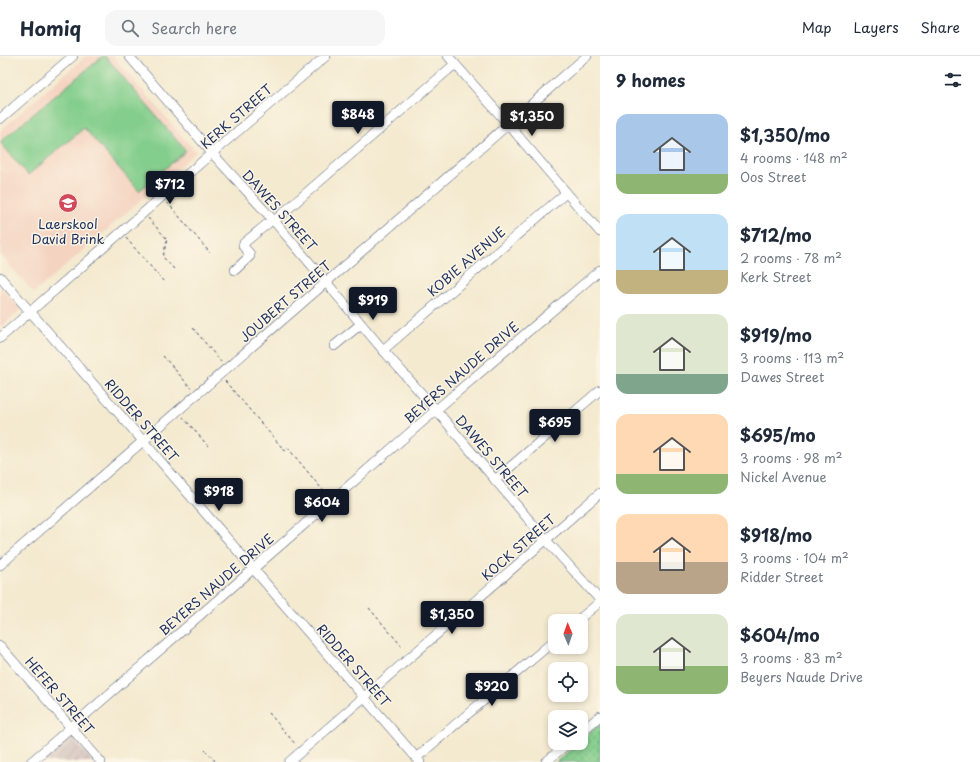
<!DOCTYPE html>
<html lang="en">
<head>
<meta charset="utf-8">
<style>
  :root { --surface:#fff; --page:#f6f6f7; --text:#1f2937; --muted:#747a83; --line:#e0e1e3; --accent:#111827 }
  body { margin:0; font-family:"Playpen Sans",sans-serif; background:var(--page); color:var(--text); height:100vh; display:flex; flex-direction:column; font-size:15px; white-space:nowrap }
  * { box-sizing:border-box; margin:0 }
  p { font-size:13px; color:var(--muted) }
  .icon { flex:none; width:22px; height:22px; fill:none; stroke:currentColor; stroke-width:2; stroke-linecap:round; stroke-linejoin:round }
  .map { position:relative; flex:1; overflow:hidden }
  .drawer { display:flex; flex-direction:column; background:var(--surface); width:380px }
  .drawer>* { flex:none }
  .needle { width:26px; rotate:358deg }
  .tools { position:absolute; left:548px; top:558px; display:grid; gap:8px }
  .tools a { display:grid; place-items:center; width:40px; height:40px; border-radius:8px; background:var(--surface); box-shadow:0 2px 6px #0003; font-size:20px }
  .price { position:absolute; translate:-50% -34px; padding:0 9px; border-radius:4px; background:var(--accent); color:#fff; font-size:13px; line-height:26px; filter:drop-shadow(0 1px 2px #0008) }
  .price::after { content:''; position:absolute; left:50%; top:24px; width:12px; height:9px; margin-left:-6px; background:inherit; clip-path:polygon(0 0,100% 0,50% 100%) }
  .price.active { background:#222; color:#fff }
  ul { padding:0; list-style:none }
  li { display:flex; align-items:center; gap:12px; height:100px; padding:0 16px }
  li span { display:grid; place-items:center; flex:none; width:112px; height:80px; border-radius:12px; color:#555 }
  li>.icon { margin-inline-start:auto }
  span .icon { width:48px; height:48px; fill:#fffc; stroke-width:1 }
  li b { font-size:17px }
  h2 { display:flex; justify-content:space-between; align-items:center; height:48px; padding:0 16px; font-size:17px }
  header { display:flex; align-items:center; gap:24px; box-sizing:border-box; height:56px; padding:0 20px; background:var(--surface); border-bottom:1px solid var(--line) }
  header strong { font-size:19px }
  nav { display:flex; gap:22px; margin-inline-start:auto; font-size:14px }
  .search { width:280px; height:36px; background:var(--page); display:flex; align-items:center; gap:10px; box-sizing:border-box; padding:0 14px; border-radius:12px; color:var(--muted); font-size:15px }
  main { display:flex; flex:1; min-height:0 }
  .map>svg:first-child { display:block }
  .built { fill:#f4d3c0 }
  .industrial { fill:url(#industrial-furrows) }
  .grass { fill:#83ce8c; stroke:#4f7e75 }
  .park { fill:url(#park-dots); stroke:#4f7e75 }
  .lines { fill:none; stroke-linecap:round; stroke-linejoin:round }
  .minor-casing { stroke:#3c4b6f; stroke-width:10 }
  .path { stroke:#3c4b6f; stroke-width:1; stroke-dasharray:3 3; stroke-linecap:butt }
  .minor { stroke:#fff; stroke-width:9 }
  .labels { text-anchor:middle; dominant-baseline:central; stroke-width:3; stroke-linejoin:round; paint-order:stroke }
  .street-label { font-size:13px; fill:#1b2f5e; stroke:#fcf5e5 }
  .poi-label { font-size:13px; fill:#1b2f5e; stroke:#fcf5e5 }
</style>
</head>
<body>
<header>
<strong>Homiq</strong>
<div class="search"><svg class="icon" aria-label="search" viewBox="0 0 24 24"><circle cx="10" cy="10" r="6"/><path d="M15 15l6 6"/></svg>Search here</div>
<nav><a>Map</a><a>Layers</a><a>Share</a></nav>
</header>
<main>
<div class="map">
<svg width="600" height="706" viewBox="0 0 600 706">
  <defs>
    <pattern id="industrial-furrows" width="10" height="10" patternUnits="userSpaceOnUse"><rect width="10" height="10" fill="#d0c0bc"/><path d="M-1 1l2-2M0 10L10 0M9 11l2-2" fill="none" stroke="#b2a5a4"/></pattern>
    <pattern id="park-dots" width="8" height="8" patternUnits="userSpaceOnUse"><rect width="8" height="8" fill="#83ce8c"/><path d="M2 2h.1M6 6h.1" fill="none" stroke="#6aa876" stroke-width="1.8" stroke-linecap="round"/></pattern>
  </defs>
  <rect width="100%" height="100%" fill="#fcf5e5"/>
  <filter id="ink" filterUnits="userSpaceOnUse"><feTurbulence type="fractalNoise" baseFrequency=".025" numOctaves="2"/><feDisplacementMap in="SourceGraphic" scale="8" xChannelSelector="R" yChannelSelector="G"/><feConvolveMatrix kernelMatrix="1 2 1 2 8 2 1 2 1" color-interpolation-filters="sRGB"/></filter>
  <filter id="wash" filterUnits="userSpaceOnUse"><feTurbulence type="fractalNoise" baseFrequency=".012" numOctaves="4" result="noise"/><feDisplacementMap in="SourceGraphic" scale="16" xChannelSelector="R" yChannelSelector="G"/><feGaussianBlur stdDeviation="0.9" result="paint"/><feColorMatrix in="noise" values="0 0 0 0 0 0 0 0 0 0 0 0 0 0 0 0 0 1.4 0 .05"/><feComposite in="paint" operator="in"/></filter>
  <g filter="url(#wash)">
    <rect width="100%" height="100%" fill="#f4ead0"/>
    <g class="built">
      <path d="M 86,0 L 113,0 L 196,96 L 34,237 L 0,198 L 0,75 Z"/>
      <path d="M 0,230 L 21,254 L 0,271 Z"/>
    </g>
    <path class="industrial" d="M 70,679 L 93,706 L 39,706 Z"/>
    <path class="grass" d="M 103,0 L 105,0 L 186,95 L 139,135 L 84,72 L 28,119 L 0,86 Z"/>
    <path class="park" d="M 600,668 L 600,706 L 556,706 L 578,687 L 581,687 L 581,684 Z"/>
  </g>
  <g filter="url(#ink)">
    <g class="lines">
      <defs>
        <g id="minor">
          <path d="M 129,0 L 212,97 L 274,165 L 326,226 L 383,294 L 436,354 L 546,484 L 600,544"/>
          <path d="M 448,0 L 508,68 L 600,176"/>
          <path d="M 0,63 L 73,0"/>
          <path d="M 274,165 L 455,8"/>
          <path d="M 235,214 L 250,200 L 250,198 L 243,190 L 244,187 L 272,164"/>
          <path d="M 0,221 L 143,385 L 420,706"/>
          <path d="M 0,282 L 212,97 L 326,0"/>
          <path d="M 334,290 L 361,268"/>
          <path d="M 383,294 L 566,137"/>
          <path d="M 495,424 L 600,334"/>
          <path d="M 0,509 L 587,0"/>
          <path d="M 577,565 L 600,546"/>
          <path d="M 0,590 L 101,706"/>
          <path d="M 581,676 L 600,660"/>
          <path d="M 416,702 L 555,584"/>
          <path d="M 31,706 L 436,354 L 600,214"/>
          <path d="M 289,706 L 600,437"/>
          <path d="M 546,706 L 568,687"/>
        </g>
      </defs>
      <use href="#minor" class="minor-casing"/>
      <g class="path">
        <path d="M 167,146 L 210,197"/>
        <path d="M 148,162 L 167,183 L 163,201 L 174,213"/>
        <path d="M 126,182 L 164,226"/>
        <path d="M 193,272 L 221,306"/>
        <path d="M 163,300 L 191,332"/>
        <path d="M 225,325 L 285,395 L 288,392 L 326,438"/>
        <path d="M 183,361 L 208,390"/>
        <path d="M 369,552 L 405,594"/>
        <path d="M 269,657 L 296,689"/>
        <path d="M 205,694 L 216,706"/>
      </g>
      <use href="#minor" class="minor"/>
    </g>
  </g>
  <defs>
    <symbol id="school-disc" viewBox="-11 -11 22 22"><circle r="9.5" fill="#d1495b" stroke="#fcf5e5"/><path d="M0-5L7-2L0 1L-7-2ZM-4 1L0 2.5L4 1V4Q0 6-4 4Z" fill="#fff"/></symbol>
  </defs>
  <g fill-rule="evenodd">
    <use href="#school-disc" x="57" y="136" width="22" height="22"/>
  </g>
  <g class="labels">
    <g class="street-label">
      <text transform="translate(236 60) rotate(-41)">KERK STREET</text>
      <text transform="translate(280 154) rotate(48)">DAWES STREET</text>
      <text transform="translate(466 205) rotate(-41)">KOBIE AVENUE</text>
      <text transform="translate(285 245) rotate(-41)">JOUBERT STREET</text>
      <text transform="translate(461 316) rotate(-41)">BEYERS NAUDE DRIVE</text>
      <text transform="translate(142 364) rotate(49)">RIDDER STREET</text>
      <text transform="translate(492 400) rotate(50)">DAWES STREET</text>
      <text transform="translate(518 491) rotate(-41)">KOCK STREET</text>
      <text transform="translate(216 528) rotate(-41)">BEYERS NAUDE DRIVE</text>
      <text transform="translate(354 609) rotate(49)">RIDDER STREET</text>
      <text transform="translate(60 639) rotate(49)">HEFER STREET</text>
    </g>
    <g class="poi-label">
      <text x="68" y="167">Laerskool<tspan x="68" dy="15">David Brink</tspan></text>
    </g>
  </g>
</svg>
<div class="tools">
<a><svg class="needle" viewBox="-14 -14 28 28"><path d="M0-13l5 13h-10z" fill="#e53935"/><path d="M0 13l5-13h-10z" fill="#747a83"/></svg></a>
<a><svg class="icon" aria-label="locate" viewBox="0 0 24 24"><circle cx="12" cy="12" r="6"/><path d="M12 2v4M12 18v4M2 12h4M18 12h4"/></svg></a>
<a><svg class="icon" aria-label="layers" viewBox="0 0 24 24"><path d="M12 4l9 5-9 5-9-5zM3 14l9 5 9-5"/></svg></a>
</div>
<b class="price" style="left:358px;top:79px">$848</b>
<b class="price active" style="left:532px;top:81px">$1,350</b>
<b class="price" style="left:170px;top:149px">$712</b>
<b class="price" style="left:373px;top:265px">$919</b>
<b class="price" style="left:555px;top:387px">$695</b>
<b class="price" style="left:219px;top:456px">$918</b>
<b class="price" style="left:322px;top:467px">$604</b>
<b class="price" style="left:452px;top:579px">$1,350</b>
<b class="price" style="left:492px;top:651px">$920</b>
</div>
<section class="drawer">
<h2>9 homes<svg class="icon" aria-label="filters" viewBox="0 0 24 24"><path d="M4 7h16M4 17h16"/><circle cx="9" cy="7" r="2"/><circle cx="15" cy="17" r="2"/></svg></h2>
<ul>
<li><span style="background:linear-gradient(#a9c7e8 75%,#8fb573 0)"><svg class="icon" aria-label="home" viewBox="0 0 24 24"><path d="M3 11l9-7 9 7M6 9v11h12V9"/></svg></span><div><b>$1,350/mo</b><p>4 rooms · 148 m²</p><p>Oos Street</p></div></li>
<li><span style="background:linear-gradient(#bfe0f5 70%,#c2b280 0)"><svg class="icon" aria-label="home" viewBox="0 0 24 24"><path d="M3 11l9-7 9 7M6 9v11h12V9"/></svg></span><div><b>$712/mo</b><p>2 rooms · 78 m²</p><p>Kerk Street</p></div></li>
<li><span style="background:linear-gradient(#dfe7d0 75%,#7fa58c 0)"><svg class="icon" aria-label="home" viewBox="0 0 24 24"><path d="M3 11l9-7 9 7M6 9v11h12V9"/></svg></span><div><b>$919/mo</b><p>3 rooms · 113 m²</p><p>Dawes Street</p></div></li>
<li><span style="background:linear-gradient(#ffd9b3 75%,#8fb573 0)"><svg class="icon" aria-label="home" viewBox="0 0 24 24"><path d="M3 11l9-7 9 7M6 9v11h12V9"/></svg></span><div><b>$695/mo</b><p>3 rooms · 98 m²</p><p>Nickel Avenue</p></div></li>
<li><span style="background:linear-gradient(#ffd9b3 60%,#b9a48a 0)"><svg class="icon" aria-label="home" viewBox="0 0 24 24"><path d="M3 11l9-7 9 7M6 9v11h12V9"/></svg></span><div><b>$918/mo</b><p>3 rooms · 104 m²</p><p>Ridder Street</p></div></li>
<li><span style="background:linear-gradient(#dfe7d0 65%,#8fb573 0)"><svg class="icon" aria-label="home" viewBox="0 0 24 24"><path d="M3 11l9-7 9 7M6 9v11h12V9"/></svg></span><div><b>$604/mo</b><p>3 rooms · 83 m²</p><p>Beyers Naude Drive</p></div></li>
</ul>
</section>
</main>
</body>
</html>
